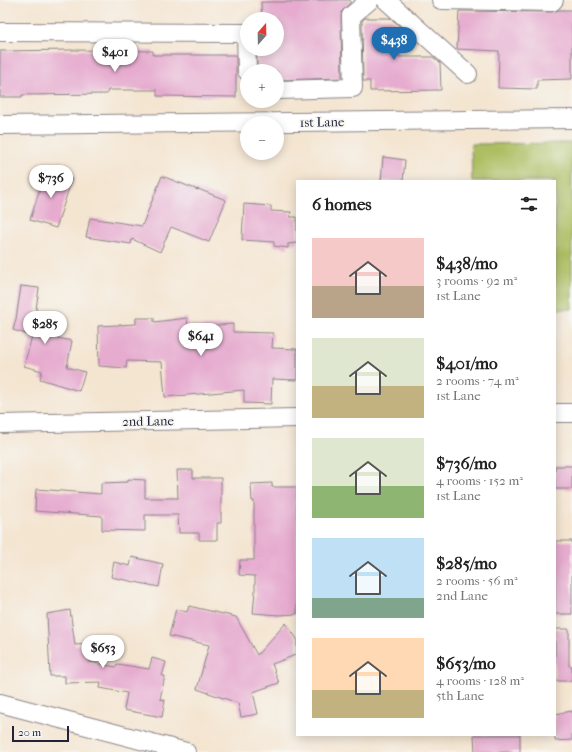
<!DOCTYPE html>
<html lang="en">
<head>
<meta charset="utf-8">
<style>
  :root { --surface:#fff; --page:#f6f6f6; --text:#222; --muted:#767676; --accent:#1f6fb2 }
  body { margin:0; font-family:"IM FELL French Canon",serif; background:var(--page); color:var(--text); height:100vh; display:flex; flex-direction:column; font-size:15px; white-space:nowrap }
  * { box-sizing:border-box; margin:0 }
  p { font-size:13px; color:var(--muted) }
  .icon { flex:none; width:22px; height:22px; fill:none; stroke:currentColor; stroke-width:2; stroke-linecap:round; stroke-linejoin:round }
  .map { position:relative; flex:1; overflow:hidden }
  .panel { position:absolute; left:296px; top:180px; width:260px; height:556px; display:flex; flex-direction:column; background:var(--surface); border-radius:0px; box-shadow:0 2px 10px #0003 }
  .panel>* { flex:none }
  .needle { width:26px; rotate:20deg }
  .fabs { position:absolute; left:240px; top:12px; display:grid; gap:8px }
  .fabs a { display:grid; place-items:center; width:44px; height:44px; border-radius:50%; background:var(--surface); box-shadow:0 2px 10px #0003; font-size:20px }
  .scale { position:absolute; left:12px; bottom:10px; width:57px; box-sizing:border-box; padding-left:4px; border:2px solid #22223b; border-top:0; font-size:11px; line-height:14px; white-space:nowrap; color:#22223b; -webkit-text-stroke:3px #f6f6f2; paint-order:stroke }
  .price { position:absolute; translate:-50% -34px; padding:0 9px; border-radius:14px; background:#fff; color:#222; font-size:13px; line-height:26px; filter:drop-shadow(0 1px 2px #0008) }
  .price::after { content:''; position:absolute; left:50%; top:24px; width:12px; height:9px; margin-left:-6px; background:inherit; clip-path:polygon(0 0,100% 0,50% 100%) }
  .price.current { background:var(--accent); color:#fff }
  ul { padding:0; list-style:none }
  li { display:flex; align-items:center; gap:12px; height:100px; padding:0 16px }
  li span { display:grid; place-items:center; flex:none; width:112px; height:80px; border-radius:0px; color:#555 }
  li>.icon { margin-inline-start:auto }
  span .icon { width:48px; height:48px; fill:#fffc; stroke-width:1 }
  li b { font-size:17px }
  h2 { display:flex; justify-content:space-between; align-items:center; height:48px; padding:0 16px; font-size:17px }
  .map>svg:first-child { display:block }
  .green { fill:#abbe61; stroke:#66704e }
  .building { fill:#e6abcf }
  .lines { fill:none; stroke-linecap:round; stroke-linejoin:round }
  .street-casing { stroke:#8b8486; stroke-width:20 }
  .street { stroke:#fff; stroke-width:18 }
  .labels { text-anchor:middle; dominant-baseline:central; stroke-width:3.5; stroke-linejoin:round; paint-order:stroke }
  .street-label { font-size:13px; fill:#22223b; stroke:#f6f6f2 }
</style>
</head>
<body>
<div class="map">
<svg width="572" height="752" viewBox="0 0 572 752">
  <rect width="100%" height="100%" fill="#f6f6f2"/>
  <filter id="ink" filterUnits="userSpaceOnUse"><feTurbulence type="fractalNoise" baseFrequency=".025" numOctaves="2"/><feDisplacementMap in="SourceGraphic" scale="8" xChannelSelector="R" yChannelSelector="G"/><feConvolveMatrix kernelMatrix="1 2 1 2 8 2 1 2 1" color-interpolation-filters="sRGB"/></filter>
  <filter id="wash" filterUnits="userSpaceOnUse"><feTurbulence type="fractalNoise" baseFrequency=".012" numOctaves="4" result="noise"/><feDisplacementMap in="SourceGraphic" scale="16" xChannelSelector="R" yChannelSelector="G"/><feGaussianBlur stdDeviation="0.9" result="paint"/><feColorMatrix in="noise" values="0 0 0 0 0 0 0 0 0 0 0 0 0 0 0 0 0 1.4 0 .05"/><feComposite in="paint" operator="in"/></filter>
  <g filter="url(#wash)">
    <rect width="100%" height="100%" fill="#f4e5d1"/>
    <path class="green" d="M 572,143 L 572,309 L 555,309 L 555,181 L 472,181 L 471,144 Z"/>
    <g id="blocks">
      <g class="building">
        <path d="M 309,0 L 350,0 L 350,3 L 342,11 L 341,16 L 342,78 L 277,80 L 277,71 L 257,71 L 257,49 L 277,49 L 277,19 L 262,19 L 261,2 L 309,2 Z"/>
        <path d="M 559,10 L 572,10 L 572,79 L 537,80 L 537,89 L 498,88 L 499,51 L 457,49 L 459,11 L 552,12 Z"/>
        <path d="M 365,18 L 390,18 L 399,25 L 399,57 L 433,57 L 440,63 L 441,90 L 370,91 L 370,81 L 363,81 L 362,21 Z"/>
        <path d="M 72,50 L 153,51 L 153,55 L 236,55 L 236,97 L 157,96 L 157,90 L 108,90 L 107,94 L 22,95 L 22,97 L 0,97 L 0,51 Z"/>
        <path d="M 383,157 L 405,160 L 403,181 L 381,181 Z"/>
        <path d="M 46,170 L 72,179 L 56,228 L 30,220 Z"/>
        <path d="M 162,176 L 198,190 L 198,189 L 226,200 L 209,242 L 171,227 L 160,252 L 132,239 L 131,244 L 86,237 L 90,218 L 142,226 Z"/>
        <path d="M 244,204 L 271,206 L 271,211 L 291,212 L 290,217 L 297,217 L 297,243 L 288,244 L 288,248 L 274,246 L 274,242 L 242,240 Z"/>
        <path d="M 21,286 L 39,288 L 35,316 L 43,319 L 38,334 L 72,341 L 67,367 L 85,372 L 79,391 L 40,379 L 42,371 L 24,366 L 32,336 L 13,330 L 16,319 Z"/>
        <path d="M 136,318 L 154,318 L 154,322 L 187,318 L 188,326 L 194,325 L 194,327 L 233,324 L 233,332 L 273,333 L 272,348 L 297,349 L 297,380 L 272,379 L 271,404 L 244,403 L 244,390 L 165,397 L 162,362 L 127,361 L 126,368 L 99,366 L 98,326 L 136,324 Z"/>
        <rect x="555" y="466" width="17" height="23"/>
        <path d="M 177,470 L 193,470 L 193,478 L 221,478 L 221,523 L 217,523 L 217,540 L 199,540 L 199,533 L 179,533 L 178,515 L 145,515 L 145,531 L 102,530 L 102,516 L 35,511 L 36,489 L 101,494 L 101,483 L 128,482 L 128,479 L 145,480 L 145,498 L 178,498 Z"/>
        <path d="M 272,483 L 272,487 L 297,487 L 297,614 L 279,615 L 253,613 L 255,591 L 255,576 L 239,575 L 240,560 L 254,560 L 254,501 L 252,501 L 251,484 Z"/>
        <rect x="555" y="541" width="17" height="73"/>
        <path d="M 132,557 L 163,564 L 159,587 L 111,577 L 114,562 L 130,566 Z"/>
        <path d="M 189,606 L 236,617 L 257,655 L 286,623 L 297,639 L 297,652 L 293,656 L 272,664 L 279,683 L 253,692 L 258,714 L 241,717 L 238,703 L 197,689 L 209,645 L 169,636 L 176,609 L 187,612 Z"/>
        <path d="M 70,610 L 75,645 L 89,644 L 90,662 L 116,667 L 117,664 L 149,669 L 152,658 L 166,662 L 162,676 L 165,676 L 160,699 L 165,700 L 162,717 L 124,710 L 127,693 L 100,688 L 101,682 L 65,683 L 65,676 L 50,676 L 47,614 Z"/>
        <path d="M 555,629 L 569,629 L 569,666 L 572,666 L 572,681 L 555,681 Z"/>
        <path d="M 572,711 L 572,740 L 555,741 L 555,714 Z"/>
        <path d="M 474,735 L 520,735 L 520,752 L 475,752 Z"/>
      </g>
    </g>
  </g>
  <g filter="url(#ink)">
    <use href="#blocks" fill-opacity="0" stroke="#8b8486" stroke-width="1"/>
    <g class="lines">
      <defs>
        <g id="street">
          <path d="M 386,0 L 468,74"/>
          <path d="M 441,0 L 552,2 L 554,0"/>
          <path d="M 0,32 L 246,33 L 247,71"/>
          <path d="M 277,90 L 353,88 L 351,16 L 370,0"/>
          <path d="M 0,125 L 572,119"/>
          <path d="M 555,413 L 572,413"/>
          <path d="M 0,424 L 297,418"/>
          <path d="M 0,703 L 186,752"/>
        </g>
      </defs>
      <use href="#street" class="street-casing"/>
      <use href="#street" class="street"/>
    </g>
  </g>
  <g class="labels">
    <g class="street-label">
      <text transform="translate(322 122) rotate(-1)">1st Lane</text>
      <text transform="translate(148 421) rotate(-1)">2nd Lane</text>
    </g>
  </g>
</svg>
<div class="fabs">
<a><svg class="needle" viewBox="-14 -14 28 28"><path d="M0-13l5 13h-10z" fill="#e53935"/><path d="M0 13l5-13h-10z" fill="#767676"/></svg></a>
<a>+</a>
<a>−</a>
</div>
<div class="scale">20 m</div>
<b class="price current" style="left:394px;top:61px">$438</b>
<b class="price" style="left:115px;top:73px">$401</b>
<b class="price" style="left:51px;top:199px">$736</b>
<b class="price" style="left:45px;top:345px">$285</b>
<b class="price" style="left:201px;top:357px">$641</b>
<b class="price" style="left:103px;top:669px">$653</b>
<section class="panel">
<h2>6 homes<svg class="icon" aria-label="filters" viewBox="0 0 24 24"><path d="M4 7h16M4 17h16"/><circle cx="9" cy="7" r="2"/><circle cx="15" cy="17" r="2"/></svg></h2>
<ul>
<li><span style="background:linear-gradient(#f6c9c9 60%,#b9a48a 0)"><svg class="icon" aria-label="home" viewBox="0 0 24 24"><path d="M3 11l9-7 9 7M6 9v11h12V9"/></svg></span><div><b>$438/mo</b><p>3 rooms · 92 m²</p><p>1st Lane</p></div></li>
<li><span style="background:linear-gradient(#dfe7d0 60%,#c2b280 0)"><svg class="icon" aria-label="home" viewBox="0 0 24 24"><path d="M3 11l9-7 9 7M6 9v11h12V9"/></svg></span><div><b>$401/mo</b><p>2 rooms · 74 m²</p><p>1st Lane</p></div></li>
<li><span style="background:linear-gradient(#dfe7d0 60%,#8fb573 0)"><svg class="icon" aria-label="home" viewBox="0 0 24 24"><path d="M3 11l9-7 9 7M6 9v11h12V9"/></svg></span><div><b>$736/mo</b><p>4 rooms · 152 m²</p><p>1st Lane</p></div></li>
<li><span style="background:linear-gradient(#bfe0f5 75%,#7fa58c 0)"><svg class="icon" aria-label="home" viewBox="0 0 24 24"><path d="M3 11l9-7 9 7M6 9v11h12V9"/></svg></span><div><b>$285/mo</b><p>2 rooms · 56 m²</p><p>2nd Lane</p></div></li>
<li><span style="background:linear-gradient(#ffd9b3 65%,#c2b280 0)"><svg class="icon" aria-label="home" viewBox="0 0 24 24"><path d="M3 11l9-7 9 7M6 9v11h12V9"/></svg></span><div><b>$653/mo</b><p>4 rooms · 128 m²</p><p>5th Lane</p></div></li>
</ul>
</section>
</div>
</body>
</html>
